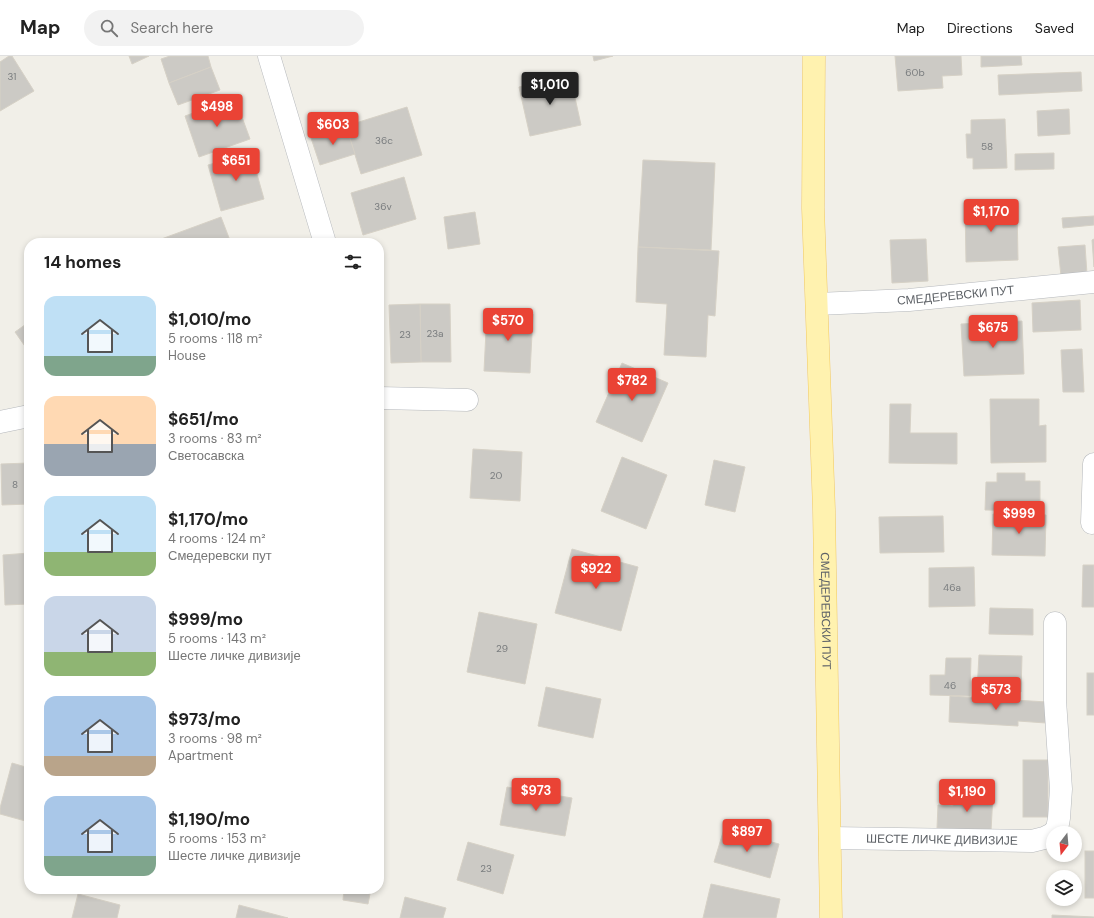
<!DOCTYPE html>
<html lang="en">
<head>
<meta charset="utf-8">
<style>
  :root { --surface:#fff; --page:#f2f2f2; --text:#222; --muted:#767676; --line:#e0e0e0; --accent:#ea4335 }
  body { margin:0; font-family:"DM Sans",sans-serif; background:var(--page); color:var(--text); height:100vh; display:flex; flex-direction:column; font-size:15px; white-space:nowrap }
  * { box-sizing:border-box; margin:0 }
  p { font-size:13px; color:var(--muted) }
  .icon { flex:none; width:22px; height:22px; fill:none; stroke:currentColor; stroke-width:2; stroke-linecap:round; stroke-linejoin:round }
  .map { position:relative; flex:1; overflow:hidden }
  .side { position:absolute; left:24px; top:182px; width:360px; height:656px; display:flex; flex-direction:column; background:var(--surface); border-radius:16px; box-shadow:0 2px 6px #0003 }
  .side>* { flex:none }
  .needle { width:26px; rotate:196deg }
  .fabs { position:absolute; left:1046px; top:770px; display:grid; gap:8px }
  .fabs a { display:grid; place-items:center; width:36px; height:36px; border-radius:50%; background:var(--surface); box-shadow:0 2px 6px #0003; font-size:20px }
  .price { position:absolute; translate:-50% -34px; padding:0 9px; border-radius:4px; background:var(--accent); color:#fff; font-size:13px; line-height:26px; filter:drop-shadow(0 1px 2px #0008) }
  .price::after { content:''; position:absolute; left:50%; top:24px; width:12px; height:9px; margin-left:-6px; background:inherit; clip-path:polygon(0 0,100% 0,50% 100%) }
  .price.current { background:#222; color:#fff }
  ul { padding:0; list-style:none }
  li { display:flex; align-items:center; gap:12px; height:100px; padding:0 20px }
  li span { display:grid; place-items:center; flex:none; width:112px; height:80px; border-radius:12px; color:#555 }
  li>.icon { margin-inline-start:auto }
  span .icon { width:48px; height:48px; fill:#fffc; stroke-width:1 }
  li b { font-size:17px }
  h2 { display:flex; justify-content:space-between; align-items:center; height:48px; padding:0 20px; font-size:17px }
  header { display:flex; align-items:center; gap:24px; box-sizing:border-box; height:56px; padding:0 20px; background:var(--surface); border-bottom:1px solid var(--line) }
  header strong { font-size:19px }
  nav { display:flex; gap:22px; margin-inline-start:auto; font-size:14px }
  .search { width:280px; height:36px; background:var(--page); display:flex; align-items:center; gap:10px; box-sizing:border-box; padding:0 14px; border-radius:22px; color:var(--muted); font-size:15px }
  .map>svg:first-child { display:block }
  .building { fill:#cccac5; stroke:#d6d1c6 }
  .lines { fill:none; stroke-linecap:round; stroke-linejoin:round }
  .minor-casing { stroke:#b5b8bc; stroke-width:23 }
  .major-casing { stroke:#f2c960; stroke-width:23 }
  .minor { stroke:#fff; stroke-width:22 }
  .major { stroke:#fff2af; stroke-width:22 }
  .labels { text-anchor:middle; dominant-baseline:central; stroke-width:3; stroke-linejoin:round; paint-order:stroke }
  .number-label { font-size:10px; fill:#7a7d7f }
  .street-label { font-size:12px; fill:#5f6368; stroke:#fff }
</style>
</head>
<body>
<header>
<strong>Map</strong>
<div class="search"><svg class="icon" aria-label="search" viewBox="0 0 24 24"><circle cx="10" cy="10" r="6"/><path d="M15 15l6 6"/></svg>Search here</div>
<nav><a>Map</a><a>Directions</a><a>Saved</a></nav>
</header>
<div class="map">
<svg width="1094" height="862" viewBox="0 0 1094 862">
  <rect width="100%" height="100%" fill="#f1efe8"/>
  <g class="building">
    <path d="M 9,0 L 12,0 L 34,35 L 0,55 L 0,6 Z"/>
    <path d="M 129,0 L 149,0 L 132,8 Z"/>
    <path d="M 170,0 L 208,0 L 211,11 L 169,27 L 161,3 Z"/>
    <path d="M 593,0 L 613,0 L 594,5 Z"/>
    <path d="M 895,0 L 961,0 L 962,19 L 942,20 L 943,32 L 898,35 Z"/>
    <path d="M 981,0 L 1021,0 L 1022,9 L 981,11 Z"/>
    <path d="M 211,11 L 220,34 L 178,49 L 169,27 Z"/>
    <path d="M 1081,16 L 1082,35 L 999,39 L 998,19 Z"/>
    <path d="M 570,19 L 581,69 L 530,80 L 519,31 Z"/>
    <path d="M 235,42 L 250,83 L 199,101 L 185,60 Z"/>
    <path d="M 407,51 L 422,99 L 361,118 L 346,70 Z"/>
    <path d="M 1069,53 L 1070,78 L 1038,80 L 1037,55 Z"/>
    <path d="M 1005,63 L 1007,112 L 973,113 L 973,102 L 967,102 L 966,78 L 971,78 L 971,64 Z"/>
    <path d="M 346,70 L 355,98 L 320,109 L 311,82 Z"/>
    <path d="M 251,97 L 264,143 L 221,155 L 208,109 Z"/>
    <path d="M 1054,97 L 1054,113 L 1015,114 L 1015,98 Z"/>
    <path d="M 643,104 L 715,107 L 711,194 L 638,191 Z"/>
    <path d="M 404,121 L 416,163 L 363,179 L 351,137 Z"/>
    <path d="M 1017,149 L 1018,204 L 966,206 L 965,150 Z"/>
    <path d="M 475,156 L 480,188 L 448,193 L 444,161 Z"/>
    <path d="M 1094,160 L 1094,169 L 1063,172 L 1062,162 Z"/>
    <path d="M 221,161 L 231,187 L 156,187 L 156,185 Z"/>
    <path d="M 926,183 L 928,225 L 892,227 L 890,184 Z"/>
    <path d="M 1094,183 L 1094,211 L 1092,184 Z"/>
    <path d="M 1085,189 L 1087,218 L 1061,220 L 1058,191 Z"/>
    <path d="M 638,191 L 719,195 L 715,260 L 708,259 L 706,301 L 664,299 L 667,248 L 636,246 Z"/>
    <path d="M 1080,244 L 1081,274 L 1033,276 L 1032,247 Z"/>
    <path d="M 420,248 L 450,248 L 451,306 L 421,306 Z"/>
    <path d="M 420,248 L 421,306 L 391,307 L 389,249 Z"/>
    <path d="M 487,255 L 533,258 L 530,317 L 484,315 Z"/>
    <path d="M 1022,265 L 1024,318 L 964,320 L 961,268 Z"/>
    <path d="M 29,266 L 29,296 L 15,276 Z"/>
    <path d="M 1082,293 L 1084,336 L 1063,336 L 1061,294 Z"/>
    <path d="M 622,307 L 668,327 L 642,386 L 596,366 Z"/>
    <path d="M 990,343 L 1039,343 L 1039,370 L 1046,369 L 1046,406 L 991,407 Z"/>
    <path d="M 890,348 L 911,348 L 910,377 L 957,377 L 957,408 L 889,407 Z"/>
    <path d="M 473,393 L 522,396 L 520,445 L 470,442 Z"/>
    <path d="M 622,401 L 667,419 L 646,473 L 601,455 Z"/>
    <path d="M 714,404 L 745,411 L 735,456 L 705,449 Z"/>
    <path d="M 29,407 L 29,448 L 2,449 L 1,408 Z"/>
    <path d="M 997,417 L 1025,417 L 1025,425 L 1040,425 L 1040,455 L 985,454 L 986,426 L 997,426 Z"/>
    <path d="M 993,458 L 1046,459 L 1045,500 L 992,499 Z"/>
    <path d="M 943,460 L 944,496 L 880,497 L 879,461 Z"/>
    <path d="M 572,493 L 638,511 L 621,575 L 555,557 Z"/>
    <path d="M 29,497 L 29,548 L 5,549 L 3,499 Z"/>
    <path d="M 1083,509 L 1094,509 L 1094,551 L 1082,551 Z"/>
    <path d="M 974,511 L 975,550 L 929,551 L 929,512 Z"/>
    <path d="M 990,552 L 1033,553 L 1033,579 L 989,578 Z"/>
    <path d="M 479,556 L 537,568 L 525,628 L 467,616 Z"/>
    <path d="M 979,599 L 1022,600 L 1021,636 L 977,635 Z"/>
    <path d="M 946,602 L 971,602 L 970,640 L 930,639 L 930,619 L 945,619 Z"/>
    <rect x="1087" y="617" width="7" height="42"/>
    <path d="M 546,631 L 601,643 L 593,682 L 538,670 Z"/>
    <path d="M 950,640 L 1047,646 L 1046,667 L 1018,665 L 1018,670 L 949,666 Z"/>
    <rect x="1023" y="704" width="25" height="57"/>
    <path d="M 12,707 L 29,712 L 29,766 L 0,758 L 0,752 Z"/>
    <path d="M 507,731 L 572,742 L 565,780 L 500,769 Z"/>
    <path d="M 954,736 L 993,738 L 991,775 L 937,772 L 938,749 L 953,750 Z"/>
    <path d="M 724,773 L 779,788 L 770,822 L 714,806 Z"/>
    <path d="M 468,786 L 514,799 L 503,838 L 457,824 Z"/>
    <rect x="1085" y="795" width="9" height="47"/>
    <path d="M 711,828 L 780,843 L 776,862 L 703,862 Z"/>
    <path d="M 344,833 L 371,833 L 368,848 L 343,844 Z"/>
    <path d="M 78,838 L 120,849 L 117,862 L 72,862 Z"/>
    <path d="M 405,841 L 446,852 L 443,862 L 400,862 Z"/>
    <path d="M 239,849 L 288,862 L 236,862 Z"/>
    <path d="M 1052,859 L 1094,861 L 1094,862 L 1052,862 Z"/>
  </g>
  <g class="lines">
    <defs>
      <g id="minor">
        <path d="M 269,0 L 325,187"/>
        <path id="s1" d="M 817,248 L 909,244 L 1094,226"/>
        <path d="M 379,342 L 467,344"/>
        <path d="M 0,366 L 29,360"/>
        <path d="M 1092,467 L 1094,408"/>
        <path id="s2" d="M 830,782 L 1032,785 L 1044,782 L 1052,778 L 1057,773 L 1059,762 L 1061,733 L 1055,644 L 1055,567"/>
      </g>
      <g id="major">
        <path id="s3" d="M 814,0 L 813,152 L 824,454 L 831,862"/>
      </g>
    </defs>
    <use href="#minor" class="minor-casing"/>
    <use href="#major" class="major-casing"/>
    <use href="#minor" class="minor"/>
    <use href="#major" class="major"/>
  </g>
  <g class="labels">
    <g class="number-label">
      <text x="915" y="16">60b</text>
      <text x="12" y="20">31</text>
      <text x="384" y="84">36c</text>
      <text x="987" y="90">58</text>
      <text x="383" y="150">36v</text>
      <text x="435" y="277">23a</text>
      <text x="405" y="278">23</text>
      <text x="496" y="419">20</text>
      <text x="15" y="428">8</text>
      <text x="952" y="531">46a</text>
      <text x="502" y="592">29</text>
      <text x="950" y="629">46</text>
      <text x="486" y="812">23</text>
    </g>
    <g class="street-label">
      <text stroke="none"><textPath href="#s1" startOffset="139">СМЕДЕРЕВСКИ ПУТ</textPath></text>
      <text stroke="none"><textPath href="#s3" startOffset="555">СМЕДЕРЕВСКИ ПУТ</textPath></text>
      <text stroke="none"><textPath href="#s2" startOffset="112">ШЕСТЕ ЛИЧКЕ ДИВИЗИЈЕ</textPath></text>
    </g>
  </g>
</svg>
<div class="fabs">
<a><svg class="needle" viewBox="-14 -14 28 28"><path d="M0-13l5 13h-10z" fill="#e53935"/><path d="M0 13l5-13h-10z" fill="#767676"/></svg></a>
<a><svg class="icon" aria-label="layers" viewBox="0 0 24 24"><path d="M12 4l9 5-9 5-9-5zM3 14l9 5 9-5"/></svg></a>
</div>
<b class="price current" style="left:550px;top:50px">$1,010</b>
<b class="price" style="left:217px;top:72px">$498</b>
<b class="price" style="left:333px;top:90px">$603</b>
<b class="price" style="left:236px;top:126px">$651</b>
<b class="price" style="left:991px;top:177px">$1,170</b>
<b class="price" style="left:508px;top:286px">$570</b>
<b class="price" style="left:993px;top:293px">$675</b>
<b class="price" style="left:632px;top:346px">$782</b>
<b class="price" style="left:1019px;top:479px">$999</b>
<b class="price" style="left:596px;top:534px">$922</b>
<b class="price" style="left:996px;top:655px">$573</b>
<b class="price" style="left:536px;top:756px">$973</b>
<b class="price" style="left:967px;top:757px">$1,190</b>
<b class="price" style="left:747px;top:797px">$897</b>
<section class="side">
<h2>14 homes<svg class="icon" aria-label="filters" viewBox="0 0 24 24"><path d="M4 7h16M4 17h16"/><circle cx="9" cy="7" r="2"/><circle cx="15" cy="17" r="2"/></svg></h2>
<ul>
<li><span style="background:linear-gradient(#bfe0f5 75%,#7fa58c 0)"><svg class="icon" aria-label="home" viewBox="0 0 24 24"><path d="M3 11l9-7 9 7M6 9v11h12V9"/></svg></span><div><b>$1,010/mo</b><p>5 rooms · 118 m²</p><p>House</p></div></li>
<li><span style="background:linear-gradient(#ffd9b3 60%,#9aa5b1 0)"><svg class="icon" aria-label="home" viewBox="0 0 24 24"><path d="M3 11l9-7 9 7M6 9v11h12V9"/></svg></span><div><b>$651/mo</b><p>3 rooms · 83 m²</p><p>Светосавска</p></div></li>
<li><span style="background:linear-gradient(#bfe0f5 70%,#8fb573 0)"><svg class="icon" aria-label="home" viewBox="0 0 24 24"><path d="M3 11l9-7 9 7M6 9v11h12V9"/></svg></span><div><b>$1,170/mo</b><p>4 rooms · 124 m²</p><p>Смедеревски пут</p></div></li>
<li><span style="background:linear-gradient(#c9d6e8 70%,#8fb573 0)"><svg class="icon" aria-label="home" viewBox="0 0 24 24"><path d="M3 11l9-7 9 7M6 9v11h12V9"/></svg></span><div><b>$999/mo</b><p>5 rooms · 143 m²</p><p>Шесте личке дивизије</p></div></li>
<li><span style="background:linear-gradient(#a9c7e8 75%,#b9a48a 0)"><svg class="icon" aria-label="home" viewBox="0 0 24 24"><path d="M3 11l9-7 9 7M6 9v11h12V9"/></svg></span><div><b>$973/mo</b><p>3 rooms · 98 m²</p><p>Apartment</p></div></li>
<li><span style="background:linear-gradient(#a9c7e8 75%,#7fa58c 0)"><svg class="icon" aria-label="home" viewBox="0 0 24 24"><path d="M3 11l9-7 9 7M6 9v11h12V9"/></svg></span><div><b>$1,190/mo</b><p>5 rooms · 153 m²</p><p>Шесте личке дивизије</p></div></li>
</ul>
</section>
</div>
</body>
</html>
